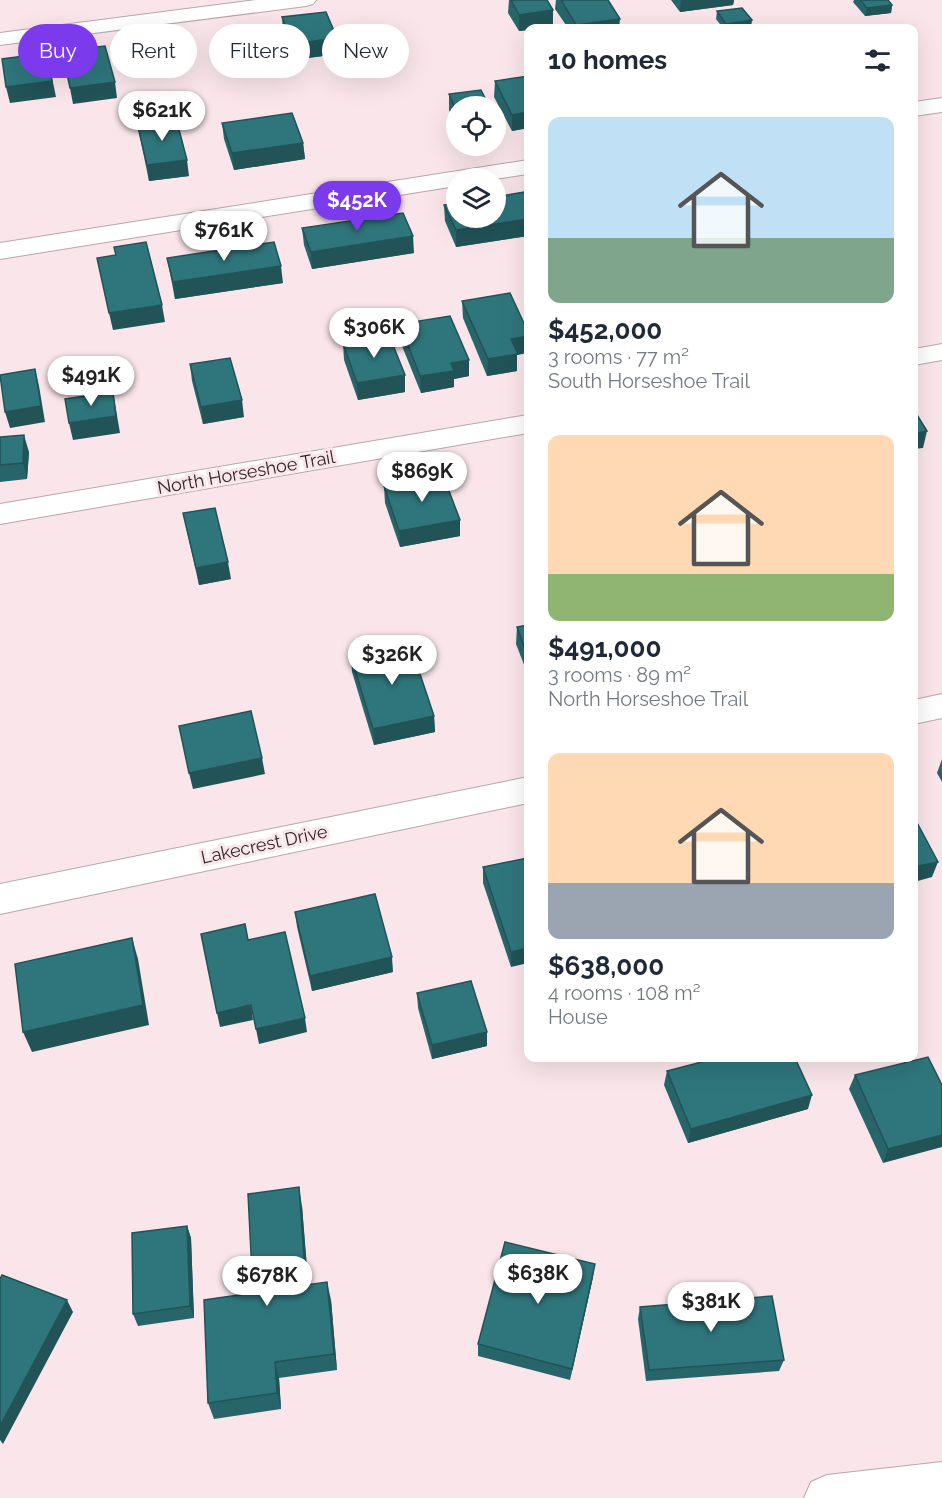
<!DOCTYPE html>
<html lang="en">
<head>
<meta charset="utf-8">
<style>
  :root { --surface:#fff; --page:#f2f2f3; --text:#1f2937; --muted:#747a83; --accent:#7c3aed }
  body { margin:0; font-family:Raleway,sans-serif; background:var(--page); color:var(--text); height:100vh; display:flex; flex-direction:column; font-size:22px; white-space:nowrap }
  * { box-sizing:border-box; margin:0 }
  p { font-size:20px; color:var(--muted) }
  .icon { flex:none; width:33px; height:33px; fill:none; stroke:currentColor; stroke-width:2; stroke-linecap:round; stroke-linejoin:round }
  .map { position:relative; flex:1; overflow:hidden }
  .drawer { position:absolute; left:524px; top:24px; width:394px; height:1038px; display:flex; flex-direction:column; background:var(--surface); border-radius:12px; box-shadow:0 6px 24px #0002 }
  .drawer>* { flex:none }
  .top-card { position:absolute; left:18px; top:24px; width:416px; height:54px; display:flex; gap:12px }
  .fabs { position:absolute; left:446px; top:96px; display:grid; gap:12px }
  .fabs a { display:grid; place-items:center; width:60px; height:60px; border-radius:50%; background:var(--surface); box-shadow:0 6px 24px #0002; font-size:30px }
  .price { position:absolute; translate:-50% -51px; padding:0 14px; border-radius:21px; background:#fff; color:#222; font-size:20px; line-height:39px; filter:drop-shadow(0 2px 3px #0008) }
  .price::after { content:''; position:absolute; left:50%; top:36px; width:18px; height:14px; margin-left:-9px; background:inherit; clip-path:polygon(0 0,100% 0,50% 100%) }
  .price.current { background:var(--accent); color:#fff }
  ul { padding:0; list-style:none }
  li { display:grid; align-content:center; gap:12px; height:318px; padding:0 24px }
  li span { display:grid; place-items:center; height:186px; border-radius:12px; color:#555 }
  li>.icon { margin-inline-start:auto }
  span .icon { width:108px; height:108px; fill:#fffc; stroke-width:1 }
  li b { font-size:26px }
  h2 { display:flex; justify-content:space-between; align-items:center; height:72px; padding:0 24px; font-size:26px }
  .tag { padding:0 21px; border-radius:27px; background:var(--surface); box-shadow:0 6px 24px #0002; font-size:21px; line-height:54px }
  .tag.current { background:var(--accent); color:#fff }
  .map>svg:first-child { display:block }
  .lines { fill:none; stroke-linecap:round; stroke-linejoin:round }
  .minor-casing { stroke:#b9a6aa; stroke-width:2 }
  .minor { fill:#fff; fill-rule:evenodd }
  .wall { fill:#28656b }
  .shaded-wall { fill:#215357 }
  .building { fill:#2f767c; stroke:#215357; stroke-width:1.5 }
  .labels { text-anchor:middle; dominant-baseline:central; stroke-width:6; stroke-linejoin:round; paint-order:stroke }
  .street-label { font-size:18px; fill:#2f2729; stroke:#fae6ea }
</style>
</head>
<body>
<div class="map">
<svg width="942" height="1498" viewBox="0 0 942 1498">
  <rect width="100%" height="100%" fill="#fae6ea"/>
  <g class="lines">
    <defs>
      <g id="minor">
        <path d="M 256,0 L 316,0 L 313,4 L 306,6 L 0,45 L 0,33 Z"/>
        <path d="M 942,98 L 942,112 L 914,116 L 914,102 Z"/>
        <path d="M 528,160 L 528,174 L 495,179 L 456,178 L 456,186 L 0,259 L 0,243 Z"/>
        <path d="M 942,344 L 942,360 L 914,365 L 914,349 Z"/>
        <path d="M 528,415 L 528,433 L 0,524 L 0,504 Z"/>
        <path d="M 942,694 L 942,718 L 914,724 L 914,700 Z"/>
        <path d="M 528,777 L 528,803 L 0,914 L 0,884 Z"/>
        <path d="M 942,1462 L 942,1498 L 804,1498 L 811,1482 L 827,1475 Z"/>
      </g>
    </defs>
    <use href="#minor" class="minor-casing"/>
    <use href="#minor" class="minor"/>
  </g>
  <g class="wall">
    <path d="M 509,0 L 547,0 L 553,10 L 553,26 L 536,28 L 528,28 L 528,30 L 519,31 L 508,13 Z"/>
    <path d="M 556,0 L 608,0 L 619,28 L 568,28 L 555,9 Z"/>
    <path d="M 671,0 L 734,0 L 733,5 L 680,12 Z"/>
    <path d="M 854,0 L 888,0 L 892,5 L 891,13 L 865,16 L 853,2 Z"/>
    <path d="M 717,11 L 751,28 L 723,28 L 716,19 Z"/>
    <path d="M 282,17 L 338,54 L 293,60 L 283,33 Z"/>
    <path d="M 528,76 L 528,128 L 512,131 L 494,97 L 495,81 Z"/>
    <path d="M 449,94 L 456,106 L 456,126 L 449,110 Z"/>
    <path d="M 137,123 L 189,176 L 149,181 Z"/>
    <path d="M 222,123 L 303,143 L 305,159 L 234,170 L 224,139 Z"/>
    <path d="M 528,200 L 528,236 L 456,247 L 445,221 L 444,205 Z"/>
    <path d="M 302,228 L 414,253 L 312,269 L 304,245 Z"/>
    <path d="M 167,258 L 283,283 L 175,299 Z"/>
    <path d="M 462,301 L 517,355 L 517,371 L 487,376 L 463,318 Z"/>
    <path d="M 400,324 L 469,360 L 469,376 L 454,379 L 454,387 L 421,393 L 400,341 Z"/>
    <path d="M 343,343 L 405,375 L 405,392 L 358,400 L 344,360 Z"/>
    <path d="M 190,364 L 244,417 L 203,424 L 192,381 Z"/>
    <path d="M 0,437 L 29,452 L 27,479 L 0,482 Z"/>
    <path d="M 384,486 L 460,520 L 460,536 L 400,547 L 385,503 Z"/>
    <path d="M 183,513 L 231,579 L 199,585 Z"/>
    <path d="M 528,625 L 528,675 L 516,644 L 517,627 Z"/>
    <path d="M 351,656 L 434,716 L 435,732 L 374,745 L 352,672 Z"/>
    <path d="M 942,759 L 942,782 L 937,773 Z"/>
    <path d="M 528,858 L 511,967 L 483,883 L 483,867 Z"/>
    <path d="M 295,912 L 393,972 L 312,991 L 297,927 Z"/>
    <path d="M 417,993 L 487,1046 L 432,1059 L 418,1008 Z"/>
    <path d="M 667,1071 L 808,1109 L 688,1143 L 664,1085 Z"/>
    <path d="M 855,1075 L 942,1085 L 883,1163 L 849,1089 Z"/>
    <path d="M 302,1206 L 308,1285 L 331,1300 L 337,1370 L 279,1378 L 281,1409 L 214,1419 L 208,1403 Z"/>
    <path d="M 187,1226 L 191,1238 L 194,1318 L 138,1326 L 133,1314 Z"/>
    <path d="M 593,1277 L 570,1380 L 478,1356 L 478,1344 Z"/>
    <path d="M 640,1307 L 784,1360 L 779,1371 L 646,1381 L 638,1319 Z"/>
  </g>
  <g class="shaded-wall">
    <path d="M 681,0 L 734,0 L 733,5 L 680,12 Z"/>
    <path d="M 892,5 L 891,13 L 865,16 L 867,8 Z"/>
    <path d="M 553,10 L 553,26 L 536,28 L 528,28 L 528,30 L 519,31 L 519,15 Z"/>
    <path d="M 620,19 L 619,28 L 576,28 L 576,25 Z"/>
    <path d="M 752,20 L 751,28 L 725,28 L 726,24 Z"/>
    <path d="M 337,38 L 338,54 L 293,60 L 292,44 Z"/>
    <path d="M 47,53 L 56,97 L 10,103 L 6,87 Z"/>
    <path d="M 115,82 L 117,98 L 73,104 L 70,88 Z"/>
    <path d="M 528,112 L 528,128 L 512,131 L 512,115 Z"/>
    <path d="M 303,143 L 305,159 L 234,170 L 232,153 Z"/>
    <path d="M 187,160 L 189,176 L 149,181 L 147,165 Z"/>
    <path d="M 528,219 L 528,236 L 456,247 L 456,230 Z"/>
    <path d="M 413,236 L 414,253 L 312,269 L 311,252 Z"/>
    <path d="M 281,266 L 283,283 L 175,299 L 173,282 Z"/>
    <path d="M 162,305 L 165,322 L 113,330 L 109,313 Z"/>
    <path d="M 528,336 L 528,353 L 517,355 L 517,371 L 487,376 L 488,359 L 511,339 Z"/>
    <path d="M 469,360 L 469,376 L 454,379 L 454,387 L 421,393 L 420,376 L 451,363 Z"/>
    <path d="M 35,369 L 39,386 L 45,422 L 10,428 L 5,412 Z"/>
    <path d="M 405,375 L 405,392 L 358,400 L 357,383 Z"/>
    <path d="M 113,392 L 120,433 L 73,440 L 69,423 Z"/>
    <path d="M 242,400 L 244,417 L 203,424 L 201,407 Z"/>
    <path d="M 927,431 L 923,448 L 914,449 L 914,434 Z"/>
    <path d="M 24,435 L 29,452 L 27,479 L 23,463 Z"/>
    <path d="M 460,520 L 460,536 L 400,547 L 399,531 Z"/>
    <path d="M 228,562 L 231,579 L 199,585 L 196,568 Z"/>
    <path d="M 434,716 L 435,732 L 374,745 L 373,729 Z"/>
    <path d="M 262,758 L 265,774 L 193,789 L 189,773 Z"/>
    <path d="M 938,862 L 932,877 L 914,882 L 914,867 Z"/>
    <path d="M 132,938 L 138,959 L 149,1025 L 32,1052 L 23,1032 Z"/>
    <path d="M 528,948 L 528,963 L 511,967 L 511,952 Z"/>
    <path d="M 392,957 L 393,972 L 312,991 L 310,976 Z"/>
    <path d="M 251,1005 L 253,1020 L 220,1027 L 217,1013 Z"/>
    <path d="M 305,1018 L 307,1032 L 259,1044 L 256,1029 Z"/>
    <path d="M 487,1032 L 487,1046 L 432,1059 L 432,1045 Z"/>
    <path d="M 812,1095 L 808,1109 L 688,1143 L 691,1129 Z"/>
    <path d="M 942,1135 L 942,1147 L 883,1163 L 888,1149 Z"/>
    <path d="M 299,1187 L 302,1206 L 310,1303 L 306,1285 Z"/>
    <path d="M 187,1226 L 191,1238 L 194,1318 L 190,1306 Z"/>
    <path d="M 595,1264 L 593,1277 L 570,1380 L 572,1369 Z"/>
    <path d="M 327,1282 L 331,1300 L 337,1370 L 334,1354 Z"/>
    <path d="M 67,1300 L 73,1312 L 3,1444 L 0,1440 L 0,1426 Z"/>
    <path d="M 275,1362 L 279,1378 L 281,1409 L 277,1393 Z"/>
  </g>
  <g class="building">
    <path d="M 511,0 L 547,0 L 553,10 L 519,15 Z"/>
    <path d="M 561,0 L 608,0 L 620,19 L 576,25 Z"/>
    <path d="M 860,0 L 888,0 L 892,5 L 867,8 Z"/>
    <path d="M 742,8 L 752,20 L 726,24 L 717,11 Z"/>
    <path d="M 326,12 L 337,38 L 292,44 L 282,17 Z"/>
    <path d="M 105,46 L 115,82 L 70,88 L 62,51 Z"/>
    <path d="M 47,53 L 52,81 L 6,87 L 2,59 Z"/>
    <path d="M 528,76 L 528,112 L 512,115 L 495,81 Z"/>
    <path d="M 481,90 L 489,106 L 456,106 L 456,110 L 449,94 Z"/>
    <path d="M 292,113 L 303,143 L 232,153 L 222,123 Z"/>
    <path d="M 176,118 L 187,160 L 147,165 L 137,123 Z"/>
    <path d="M 524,192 L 528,200 L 528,219 L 456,230 L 444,205 L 456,203 L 456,218 L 495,218 L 495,197 Z"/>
    <path d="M 403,213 L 413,236 L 311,252 L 302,228 Z"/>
    <path d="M 146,242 L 162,305 L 109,313 L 97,258 L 116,255 L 114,247 Z"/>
    <path d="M 274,242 L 281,266 L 173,282 L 167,258 Z"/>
    <path d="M 510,293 L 528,332 L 528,336 L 511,339 L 518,354 L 488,359 L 462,301 Z"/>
    <path d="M 450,316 L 469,360 L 451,363 L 454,371 L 420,376 L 400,324 Z"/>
    <path d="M 389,335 L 405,375 L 357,383 L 343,343 Z"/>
    <path d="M 230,358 L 242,400 L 201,407 L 190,364 Z"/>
    <path d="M 35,369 L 41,406 L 5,412 L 0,375 Z"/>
    <path d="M 113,392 L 116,416 L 69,423 L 65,399 Z"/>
    <path d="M 914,410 L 927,431 L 914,434 Z"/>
    <path d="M 24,435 L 23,463 L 0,465 L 0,437 Z"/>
    <path d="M 443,475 L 460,520 L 399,531 L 384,486 Z"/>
    <path d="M 215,508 L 228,562 L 196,568 L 183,513 Z"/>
    <path d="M 528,625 L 528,657 L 517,627 Z"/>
    <path d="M 410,644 L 434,716 L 373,729 L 351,656 Z"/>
    <path d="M 251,711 L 262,758 L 189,773 L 179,726 Z"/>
    <path d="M 914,817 L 938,862 L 914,867 Z"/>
    <path d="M 528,858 L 528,948 L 511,952 L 483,867 Z"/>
    <path d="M 375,894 L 392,957 L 310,976 L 295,912 Z"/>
    <path d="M 245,924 L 248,940 L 285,932 L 305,1018 L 256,1029 L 251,1005 L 217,1013 L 201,934 Z"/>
    <path d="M 132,938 L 143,1005 L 23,1032 L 15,964 Z"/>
    <path d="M 471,981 L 487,1032 L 432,1045 L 417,993 Z"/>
    <path d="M 928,1057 L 942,1085 L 942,1135 L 888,1149 L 855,1075 Z"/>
    <path d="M 717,1058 L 795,1058 L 812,1095 L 691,1129 L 667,1071 Z"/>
    <path d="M 299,1187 L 306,1285 L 327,1282 L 334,1354 L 275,1362 L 277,1393 L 208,1403 L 204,1300 L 253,1293 L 248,1194 Z"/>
    <path d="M 187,1226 L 190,1306 L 133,1314 L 132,1233 Z"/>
    <path d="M 505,1242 L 595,1264 L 572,1369 L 478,1344 Z"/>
    <path d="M 2,1275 L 67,1300 L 0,1426 L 0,1279 Z"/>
    <path d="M 772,1296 L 784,1360 L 649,1370 L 640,1307 Z"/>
  </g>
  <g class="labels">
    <g class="street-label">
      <text transform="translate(246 472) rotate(-10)">North Horseshoe Trail</text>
      <text transform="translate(264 844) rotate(-12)">Lakecrest Drive</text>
    </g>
  </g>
</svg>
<div class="fabs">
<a><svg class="icon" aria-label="locate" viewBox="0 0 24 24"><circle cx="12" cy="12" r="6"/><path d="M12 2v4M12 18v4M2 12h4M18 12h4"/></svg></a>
<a><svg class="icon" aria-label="layers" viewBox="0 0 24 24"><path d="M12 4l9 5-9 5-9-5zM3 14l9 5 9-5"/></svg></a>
</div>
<b class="price" style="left:162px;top:142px">$621K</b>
<b class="price current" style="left:357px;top:232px">$452K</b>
<b class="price" style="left:224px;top:262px">$761K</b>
<b class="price" style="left:374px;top:359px">$306K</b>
<b class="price" style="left:91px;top:407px">$491K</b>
<b class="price" style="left:422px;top:503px">$869K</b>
<b class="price" style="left:392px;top:686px">$326K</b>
<b class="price" style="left:538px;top:1305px">$638K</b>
<b class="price" style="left:267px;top:1307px">$678K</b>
<b class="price" style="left:711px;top:1333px">$381K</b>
<div class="top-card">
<a class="tag current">Buy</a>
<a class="tag">Rent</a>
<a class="tag">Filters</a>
<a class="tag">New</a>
</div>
<section class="drawer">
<h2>10 homes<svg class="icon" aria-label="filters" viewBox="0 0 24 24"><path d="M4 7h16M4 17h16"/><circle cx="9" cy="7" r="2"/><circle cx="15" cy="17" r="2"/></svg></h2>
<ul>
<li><span style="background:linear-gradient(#bfe0f5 65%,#7fa58c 0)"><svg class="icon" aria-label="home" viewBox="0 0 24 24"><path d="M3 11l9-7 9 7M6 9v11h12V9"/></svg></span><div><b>$452,000</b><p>3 rooms · 77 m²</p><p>South Horseshoe Trail</p></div></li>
<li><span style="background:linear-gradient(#ffd9b3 75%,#8fb573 0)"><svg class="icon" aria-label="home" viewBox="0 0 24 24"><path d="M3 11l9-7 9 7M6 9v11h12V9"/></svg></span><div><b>$491,000</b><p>3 rooms · 89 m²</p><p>North Horseshoe Trail</p></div></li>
<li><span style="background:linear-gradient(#ffd9b3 70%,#9aa5b1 0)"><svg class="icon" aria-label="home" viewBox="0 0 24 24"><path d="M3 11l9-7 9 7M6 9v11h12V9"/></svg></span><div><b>$638,000</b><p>4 rooms · 108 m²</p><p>House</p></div></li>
</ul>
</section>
</div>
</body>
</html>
